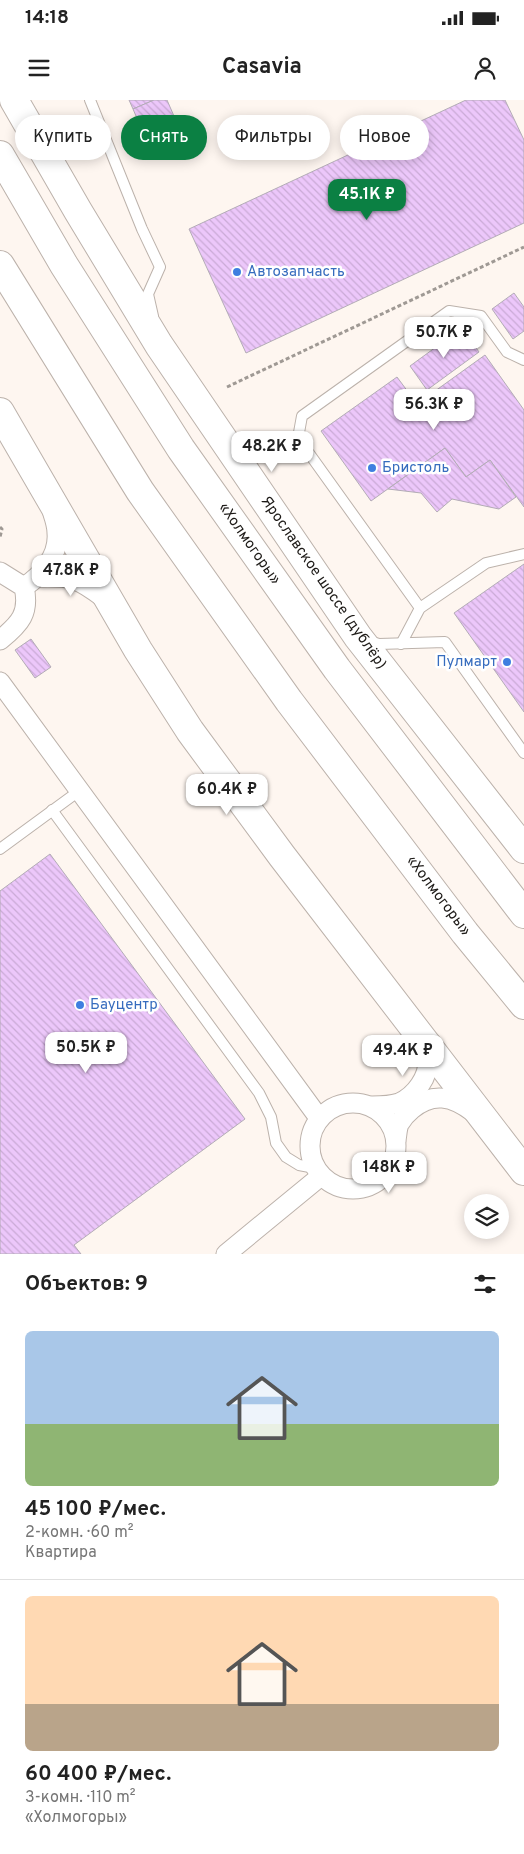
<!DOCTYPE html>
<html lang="ru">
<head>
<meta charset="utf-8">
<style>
  :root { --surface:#fff; --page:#f2f2f2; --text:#222; --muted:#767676; --line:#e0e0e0; --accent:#0b8043 }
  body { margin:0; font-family:Overpass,sans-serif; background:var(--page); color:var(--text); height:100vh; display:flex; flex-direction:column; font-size:19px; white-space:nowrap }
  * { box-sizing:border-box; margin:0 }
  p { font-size:16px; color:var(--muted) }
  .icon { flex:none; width:28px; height:28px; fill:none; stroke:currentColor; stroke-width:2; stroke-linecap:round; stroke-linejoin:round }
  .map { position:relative; height:1154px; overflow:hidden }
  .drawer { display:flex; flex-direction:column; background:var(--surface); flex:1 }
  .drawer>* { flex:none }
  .banner { position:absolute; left:15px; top:15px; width:495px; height:45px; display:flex; gap:10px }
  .buttons { position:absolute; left:464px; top:1094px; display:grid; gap:10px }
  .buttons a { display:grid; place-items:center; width:45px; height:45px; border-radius:50%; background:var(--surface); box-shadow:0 2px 12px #0003; font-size:25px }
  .price { position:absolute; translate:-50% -42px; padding:0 11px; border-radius:10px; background:#fff; color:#222; font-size:16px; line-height:32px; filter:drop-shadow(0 1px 2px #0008) }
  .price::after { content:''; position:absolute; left:50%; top:30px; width:15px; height:11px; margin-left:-8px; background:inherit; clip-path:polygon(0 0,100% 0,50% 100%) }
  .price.on { background:var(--accent); color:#fff }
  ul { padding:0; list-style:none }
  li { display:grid; align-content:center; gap:10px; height:265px; padding:0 25px }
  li+li { border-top:1px solid var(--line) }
  li span { display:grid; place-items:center; height:155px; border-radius:8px; color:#555 }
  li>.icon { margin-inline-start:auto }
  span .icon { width:90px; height:90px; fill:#fffc; stroke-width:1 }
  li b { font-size:21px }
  h2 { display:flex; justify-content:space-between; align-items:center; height:60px; padding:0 25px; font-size:21px }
  .pill { padding:0 18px; border-radius:22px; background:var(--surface); box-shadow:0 2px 12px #0003; font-size:18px; line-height:45px }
  .pill.on { background:var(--accent); color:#fff }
  .status { display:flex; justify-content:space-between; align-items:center; height:35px; padding:0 25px; background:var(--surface); direction:ltr }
  .status svg { height:14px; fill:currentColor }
  header { display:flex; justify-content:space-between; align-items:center; height:65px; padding:0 25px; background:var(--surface); font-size:22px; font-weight:700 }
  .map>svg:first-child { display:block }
  .building { fill:url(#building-back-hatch); stroke:#b3acb6 }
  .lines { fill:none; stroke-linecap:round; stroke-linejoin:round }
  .lane-casing { stroke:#bcb2ab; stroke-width:12 }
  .street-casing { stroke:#bcb2ab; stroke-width:21 }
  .secondary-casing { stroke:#bcb2ab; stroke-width:30 }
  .highway-casing { stroke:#bcb2ab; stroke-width:30 }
  .path { stroke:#9f9994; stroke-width:3; stroke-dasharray:4 2.5; stroke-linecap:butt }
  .lane { stroke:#fff; stroke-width:10 }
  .street { stroke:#fff; stroke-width:19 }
  .secondary { stroke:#fff; stroke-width:28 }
  .highway { stroke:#fff; stroke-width:28 }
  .shop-dot { fill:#3f7fe0; stroke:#fff; stroke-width:2 }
  .labels { text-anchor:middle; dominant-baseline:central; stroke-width:5; stroke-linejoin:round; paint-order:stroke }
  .shop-label { font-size:15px; fill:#366cbe; stroke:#fff; text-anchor:start }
  .street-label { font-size:15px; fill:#1d1a17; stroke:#fff }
</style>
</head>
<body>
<div class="status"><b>14:18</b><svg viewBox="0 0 49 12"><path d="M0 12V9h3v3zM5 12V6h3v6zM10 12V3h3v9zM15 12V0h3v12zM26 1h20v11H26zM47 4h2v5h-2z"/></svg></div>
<header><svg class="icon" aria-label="menu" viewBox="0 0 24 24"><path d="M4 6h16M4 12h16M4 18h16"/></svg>Casavia<svg class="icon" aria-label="person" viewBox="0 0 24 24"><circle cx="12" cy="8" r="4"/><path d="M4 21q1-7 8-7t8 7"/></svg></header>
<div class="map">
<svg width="524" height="1154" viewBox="0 0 524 1154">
  <defs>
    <pattern id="building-back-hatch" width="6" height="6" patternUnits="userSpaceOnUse" patternTransform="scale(1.25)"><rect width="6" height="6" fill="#ecc7fa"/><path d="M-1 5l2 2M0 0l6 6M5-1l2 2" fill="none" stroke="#caaad6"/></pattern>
  </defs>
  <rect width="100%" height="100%" fill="#fef6f0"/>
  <g class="building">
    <path d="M 129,0 L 154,0 L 133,9 Z"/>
    <path d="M 154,0 L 167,0 L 180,30 L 148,44 L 133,9 Z"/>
    <path d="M 466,0 L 505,0 L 524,40 L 524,123 L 246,253 L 189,129 Z"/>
    <path d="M 514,193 L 524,207 L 524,231 L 513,239 L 492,209 Z"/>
    <path d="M 462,228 L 479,252 L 427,290 L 410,266 Z"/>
    <path d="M 485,255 L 524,310 L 524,407 L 490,360 L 466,377 L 445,348 L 371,401 L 321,331 L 397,277 L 417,304 Z"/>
    <path d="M 445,348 L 466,377 L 490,360 L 516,397 L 499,409 L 452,399 L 437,412 L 421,393 L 388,389 Z"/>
    <path d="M 524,464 L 524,612 L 454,513 Z"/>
    <path d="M 31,539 L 51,567 L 35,578 L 15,550 Z"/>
    <path d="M 50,754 L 245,1019 L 74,1145 L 81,1154 L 0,1154 L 0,791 Z"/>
  </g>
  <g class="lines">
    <defs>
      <g id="lane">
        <path d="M 90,0 L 142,129 L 160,167 L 148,194 L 153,216"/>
        <path d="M 420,508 L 298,338 L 302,316 L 449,211 L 481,216 L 507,252 L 524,260"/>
        <path d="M 369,541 L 379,544 L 445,542 L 524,653"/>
        <path d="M 401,544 L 420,508 L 486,463 L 524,454"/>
        <path d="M 52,710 L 259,993 L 271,1017 L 276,1043 L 286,1057 L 299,1065 L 315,1068"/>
        <path d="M 0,749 L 79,691"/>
      </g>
      <g id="street">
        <path d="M 0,472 L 24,487 C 30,513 20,524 0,540"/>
        <path d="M 39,477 C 71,476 78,478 104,498"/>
        <path d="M 24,487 C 42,475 59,456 57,433 C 57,427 55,420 53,414"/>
        <path d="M 0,582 L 319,1018"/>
        <circle cx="353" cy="1046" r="43"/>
        <path d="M 372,1006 C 381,1006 390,1006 399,1003 C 415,996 429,977 428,959 C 428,954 425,949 423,944"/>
        <path d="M 396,1040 C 397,1035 397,1029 399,1024 C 402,1019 407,1013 412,1009 C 433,992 452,996 473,1012"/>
        <path d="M 226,1154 L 321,1076"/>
      </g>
      <g id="secondary">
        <path d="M 14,0 L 78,111 L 159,245 L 358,537 L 524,749"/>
        <path d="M 0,312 L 138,550 L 190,631 L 282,756 L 524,1071"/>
      </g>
      <g id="highway">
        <path d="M 0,55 L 64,165 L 181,349 L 337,569 L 524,814"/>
        <path d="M 0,165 L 140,391 L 289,601 L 465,833 L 524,905"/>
      </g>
    </defs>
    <use href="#lane" class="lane-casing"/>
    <use href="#street" class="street-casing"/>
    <use href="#secondary" class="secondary-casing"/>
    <use href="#highway" class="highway-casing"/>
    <g class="path">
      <path d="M 227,287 L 524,147"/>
      <path d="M 0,427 L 2,429 L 0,437"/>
    </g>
    <use href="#lane" class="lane"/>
    <use href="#street" class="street"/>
    <use href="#secondary" class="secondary"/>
    <use href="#highway" class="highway"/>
  </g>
  <g class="shop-dot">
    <circle cx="237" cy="172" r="5"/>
    <circle cx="372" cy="368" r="5"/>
    <circle cx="507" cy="562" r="5"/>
    <circle cx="80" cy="905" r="5"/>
  </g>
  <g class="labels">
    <g class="shop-label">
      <text x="247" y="172">Автозапчасть</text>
      <text x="382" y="368">Бристоль</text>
      <text x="497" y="562" text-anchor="end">Пулмарт</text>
      <text x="90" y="905">Бауцентр</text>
    </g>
    <g class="street-label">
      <text transform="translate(249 444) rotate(55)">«Холмогоры»</text>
      <text transform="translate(323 483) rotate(55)">Ярославское шоссе (дублёр)</text>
      <text transform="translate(438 796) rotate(53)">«Холмогоры»</text>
    </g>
  </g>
</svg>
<div class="buttons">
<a><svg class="icon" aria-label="layers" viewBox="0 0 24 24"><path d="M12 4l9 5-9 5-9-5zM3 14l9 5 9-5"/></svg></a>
</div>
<b class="price on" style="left:367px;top:121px">45.1K ₽</b>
<b class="price" style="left:444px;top:259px">50.7K ₽</b>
<b class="price" style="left:434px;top:331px">56.3K ₽</b>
<b class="price" style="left:272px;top:373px">48.2K ₽</b>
<b class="price" style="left:71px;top:497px">47.8K ₽</b>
<b class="price" style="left:227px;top:716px">60.4K ₽</b>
<b class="price" style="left:86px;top:974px">50.5K ₽</b>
<b class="price" style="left:403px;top:977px">49.4K ₽</b>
<b class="price" style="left:389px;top:1094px">148K ₽</b>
<div class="banner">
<a class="pill">Купить</a>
<a class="pill on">Снять</a>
<a class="pill">Фильтры</a>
<a class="pill">Новое</a>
</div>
</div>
<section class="drawer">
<h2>Объектов: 9<svg class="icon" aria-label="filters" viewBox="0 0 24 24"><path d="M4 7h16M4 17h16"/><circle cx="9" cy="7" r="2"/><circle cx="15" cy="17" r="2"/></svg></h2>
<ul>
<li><span style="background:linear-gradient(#a9c7e8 60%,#8fb573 0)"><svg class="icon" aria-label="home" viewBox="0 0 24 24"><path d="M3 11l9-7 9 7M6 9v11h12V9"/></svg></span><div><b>45 100 ₽/мес.</b><p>2-комн. · 60 m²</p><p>Квартира</p></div></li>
<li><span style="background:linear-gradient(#ffd9b3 70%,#b9a48a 0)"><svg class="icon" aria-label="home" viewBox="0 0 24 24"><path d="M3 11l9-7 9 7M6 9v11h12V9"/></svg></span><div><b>60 400 ₽/мес.</b><p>3-комн. · 110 m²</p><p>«Холмогоры»</p></div></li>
</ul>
</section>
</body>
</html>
